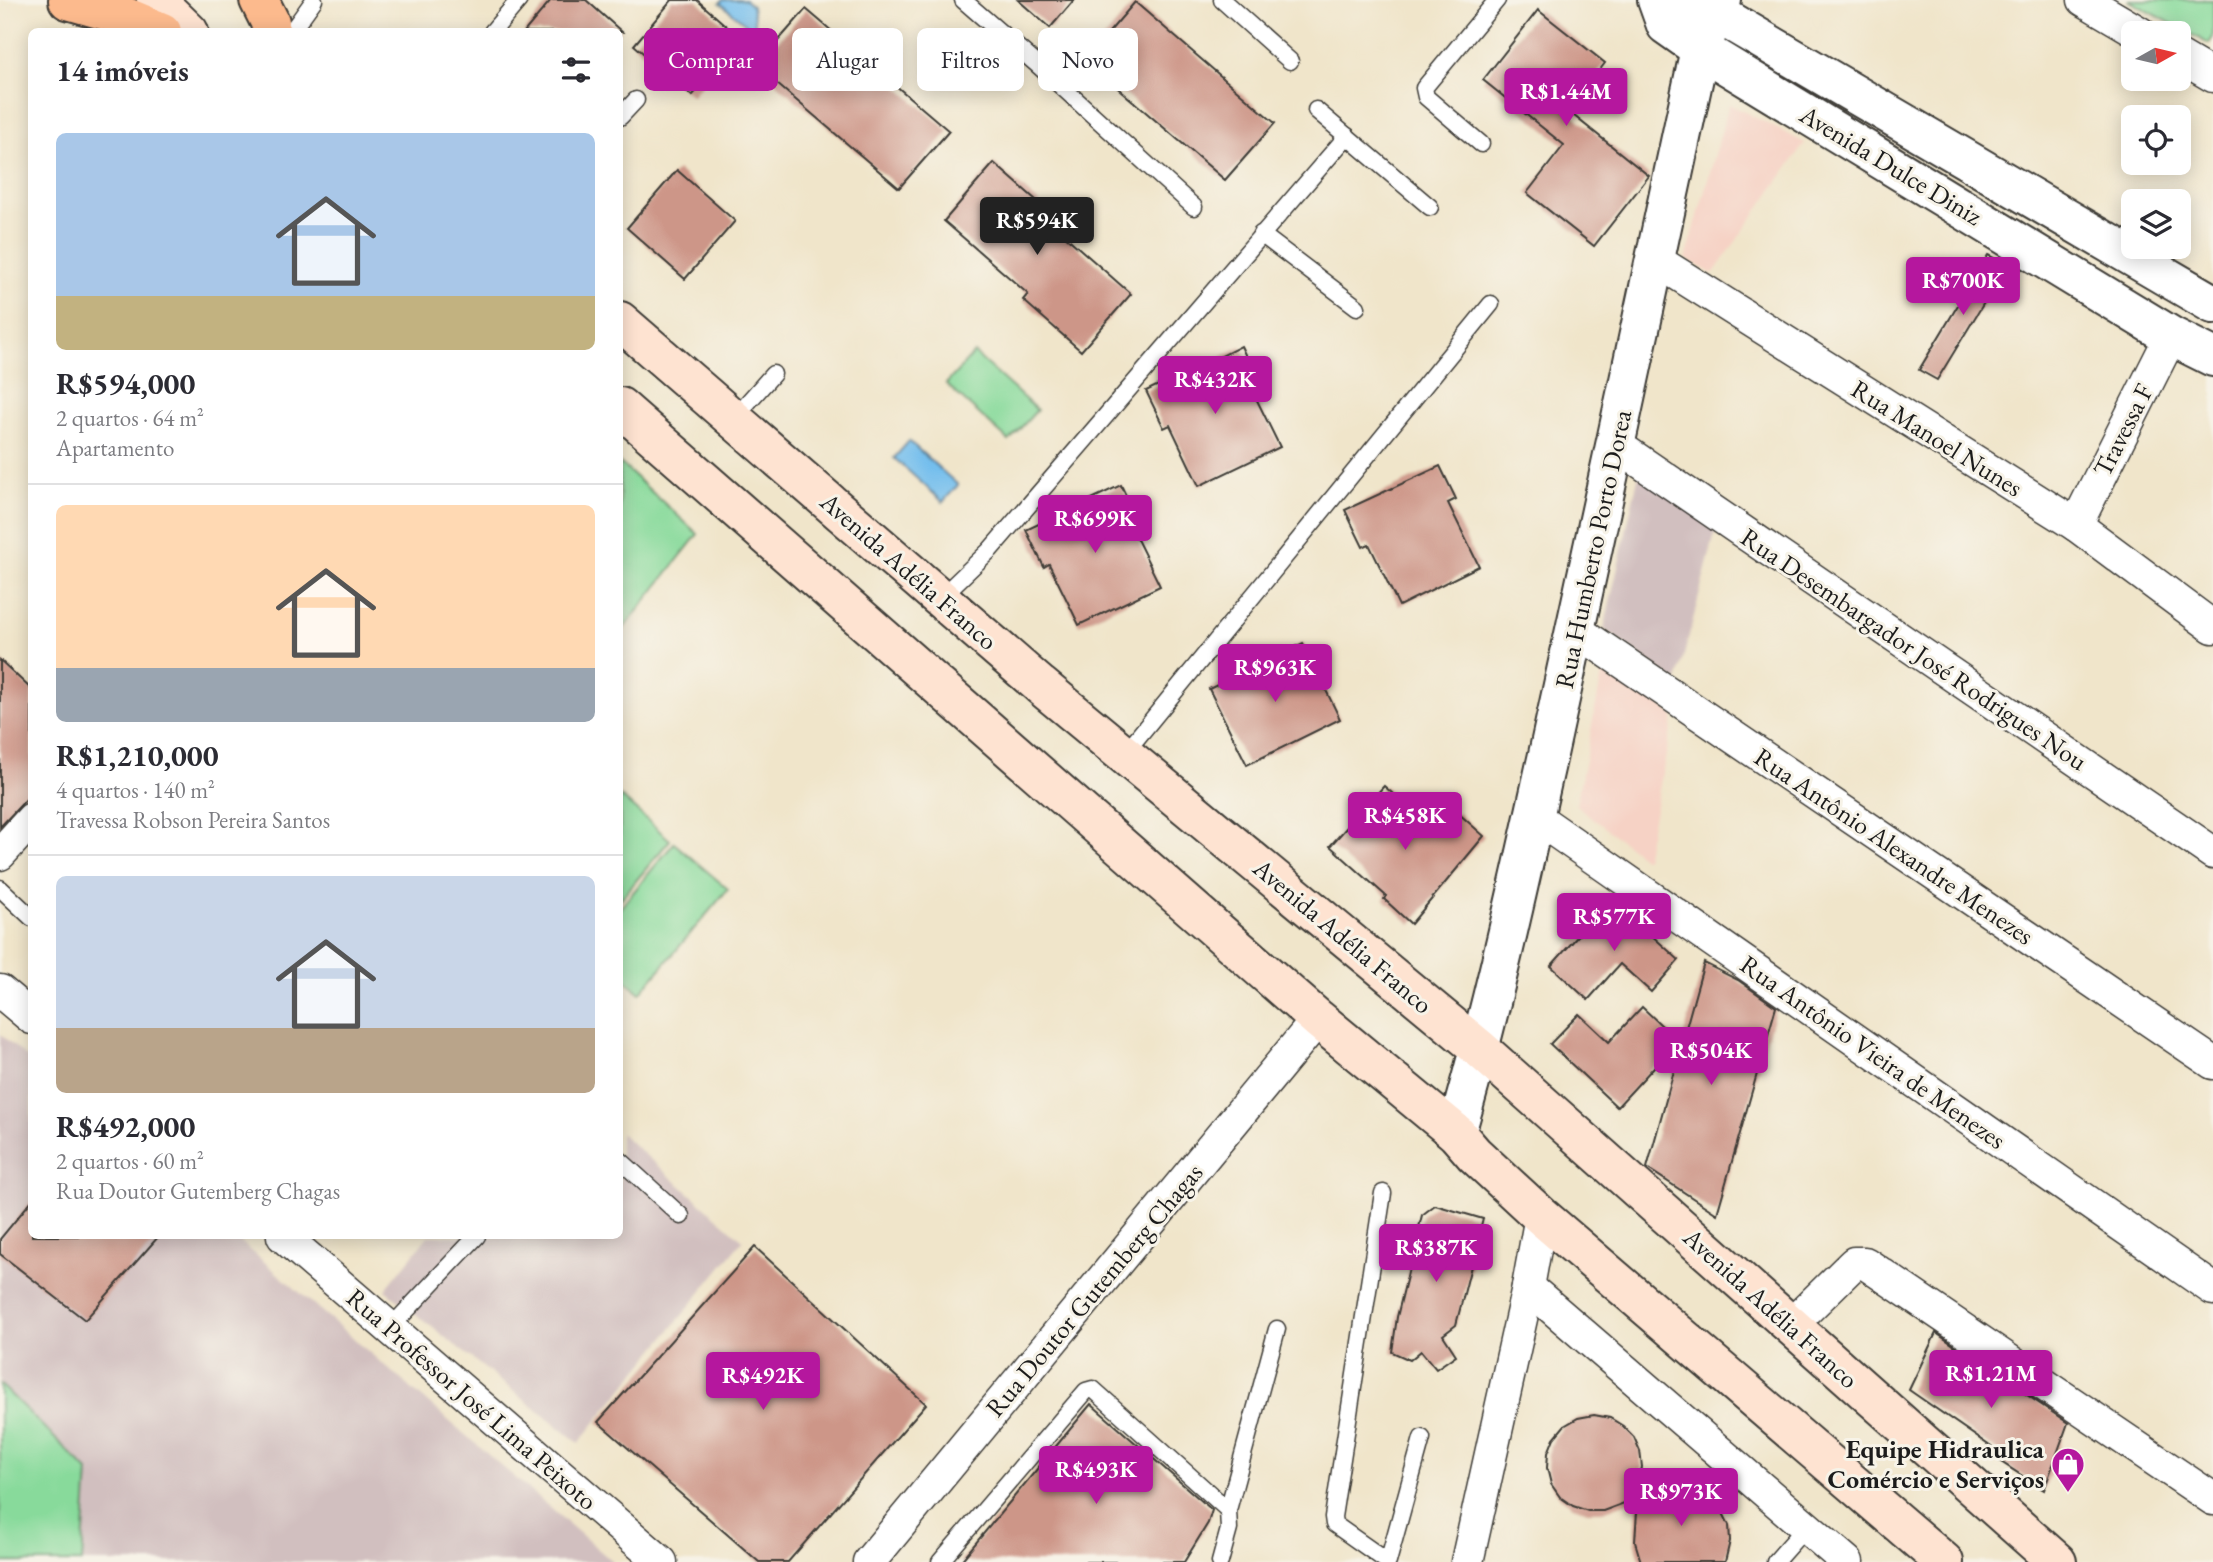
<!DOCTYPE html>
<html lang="pt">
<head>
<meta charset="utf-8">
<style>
  :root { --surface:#fff; --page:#f7f7f7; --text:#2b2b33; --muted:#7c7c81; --line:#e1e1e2; --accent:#b5179e }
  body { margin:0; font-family:"EB Garamond",serif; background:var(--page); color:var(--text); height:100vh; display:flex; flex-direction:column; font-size:26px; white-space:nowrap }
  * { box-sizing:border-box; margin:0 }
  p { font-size:23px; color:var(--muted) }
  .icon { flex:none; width:38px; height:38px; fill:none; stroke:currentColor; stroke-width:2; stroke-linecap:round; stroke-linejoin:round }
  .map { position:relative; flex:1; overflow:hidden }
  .details { position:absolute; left:28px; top:28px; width:595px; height:1211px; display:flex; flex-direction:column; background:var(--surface); border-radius:10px; box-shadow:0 4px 18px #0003 }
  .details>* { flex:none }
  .hud { position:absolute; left:644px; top:28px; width:665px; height:63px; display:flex; gap:14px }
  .needle { width:46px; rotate:82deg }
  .controls { position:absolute; left:2121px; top:21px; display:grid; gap:14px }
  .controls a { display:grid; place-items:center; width:70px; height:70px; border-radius:10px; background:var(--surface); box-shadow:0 4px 18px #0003; font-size:35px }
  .price { position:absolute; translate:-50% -60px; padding:0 16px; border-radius:7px; background:var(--accent); color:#fff; font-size:23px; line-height:46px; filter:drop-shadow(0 2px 4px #0008) }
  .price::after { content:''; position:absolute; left:50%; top:42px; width:21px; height:16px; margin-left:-10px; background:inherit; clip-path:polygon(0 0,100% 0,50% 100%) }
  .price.current { background:#222; color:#fff }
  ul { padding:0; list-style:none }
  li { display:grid; align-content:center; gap:14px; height:371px; padding:0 28px }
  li+li { border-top:2px solid var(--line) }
  li span { display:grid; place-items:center; height:217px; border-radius:10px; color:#555 }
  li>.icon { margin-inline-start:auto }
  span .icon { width:126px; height:126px; fill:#fffc; stroke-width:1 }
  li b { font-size:30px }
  h2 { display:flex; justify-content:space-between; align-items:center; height:84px; padding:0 28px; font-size:30px }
  .chip { padding:0 24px; border-radius:10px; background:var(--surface); box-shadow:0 4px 18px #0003; font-size:24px; line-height:63px }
  .chip.current { background:var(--accent); color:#fff }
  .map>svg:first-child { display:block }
  .built { fill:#f6d2c5 }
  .industrial { fill:#d1bfbf }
  .green { fill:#88da9b; stroke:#527b5c; stroke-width:2 }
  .water { fill:#73beed; stroke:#486d84; stroke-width:2 }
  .building { fill:#cd9688 }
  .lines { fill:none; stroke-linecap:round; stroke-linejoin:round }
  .service-casing { stroke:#3c3a36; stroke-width:19 }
  .minor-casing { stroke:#3c3a36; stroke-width:35 }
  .tertiary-casing { stroke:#3c3a36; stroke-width:42 }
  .secondary-casing { stroke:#3c3a36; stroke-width:42 }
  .primary-casing { stroke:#3c3a36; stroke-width:42 }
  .service { stroke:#fff; stroke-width:16 }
  .minor { stroke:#fff; stroke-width:32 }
  .tertiary { stroke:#fff; stroke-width:38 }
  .secondary { stroke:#fee3d1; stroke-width:38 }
  .primary { stroke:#fcba8d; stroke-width:38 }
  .labels { text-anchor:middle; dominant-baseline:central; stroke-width:6; stroke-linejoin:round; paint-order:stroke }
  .street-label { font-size:26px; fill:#1c1c1c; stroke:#f7f3e8 }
  .poi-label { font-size:26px; font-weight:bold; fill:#1c1c1c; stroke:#f7f3e8; text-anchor:end }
</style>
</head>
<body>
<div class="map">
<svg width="2213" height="1562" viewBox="0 0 2213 1562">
  <rect width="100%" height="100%" fill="#f7f3e8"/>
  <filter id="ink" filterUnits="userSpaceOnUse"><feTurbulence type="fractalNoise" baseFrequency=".0143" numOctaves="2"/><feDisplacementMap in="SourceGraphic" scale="14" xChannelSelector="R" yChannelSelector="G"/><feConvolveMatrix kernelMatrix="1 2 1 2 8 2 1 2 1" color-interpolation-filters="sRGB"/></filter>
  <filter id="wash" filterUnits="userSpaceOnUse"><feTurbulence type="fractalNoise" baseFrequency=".00686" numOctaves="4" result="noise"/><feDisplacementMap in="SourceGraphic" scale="28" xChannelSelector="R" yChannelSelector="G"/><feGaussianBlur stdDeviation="1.57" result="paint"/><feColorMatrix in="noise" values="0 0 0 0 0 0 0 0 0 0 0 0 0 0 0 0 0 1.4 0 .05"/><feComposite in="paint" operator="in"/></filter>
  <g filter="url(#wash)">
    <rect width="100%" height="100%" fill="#f0e5ca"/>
    <g class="built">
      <path d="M 1729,104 L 1805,143 L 1713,274 L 1686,259 Z"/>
      <path d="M 1604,665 L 1674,715 L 1645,859 L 1576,805 Z"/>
    </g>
    <g class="industrial">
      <path d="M 1639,474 L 1718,522 L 1677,682 L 1604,629 Z"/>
      <path d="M 0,1034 L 31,1061 L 32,1236 L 234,1236 L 613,1562 L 82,1562 L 88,1471 L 0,1384 Z"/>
      <path d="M 620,1133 L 743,1240 L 579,1443 L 385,1290 L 428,1236 L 620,1236 Z"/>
    </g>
    <g class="green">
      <path d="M 2128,0 L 2213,0 L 2213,37 L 2209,44 Z"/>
      <path d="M 974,353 L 1037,410 L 1009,441 L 946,384 Z"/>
      <path d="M 620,463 L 698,534 L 620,633 Z"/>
      <path d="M 620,796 L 670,840 L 620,900 Z"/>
      <path d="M 674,843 L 728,889 L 640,993 L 620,976 L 620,908 Z"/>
      <path d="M 0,1384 L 88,1471 L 82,1562 L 0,1562 Z"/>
    </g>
    <g class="water">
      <path d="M 723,0 L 745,0 L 752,6 L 755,25 L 752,29 L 720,3 Z"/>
      <path d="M 909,441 L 958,485 L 943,502 L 894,458 Z"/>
    </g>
    <g id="blocks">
      <g class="building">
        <path d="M 551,0 L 586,0 L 622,32 L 524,32 Z"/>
        <path d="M 672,0 L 697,0 L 741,39 L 692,96 L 634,45 Z"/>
        <path d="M 1018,0 L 1074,0 L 1050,28 Z"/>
        <path d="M 1135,2 L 1275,123 L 1225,180 L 1085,60 Z"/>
        <path d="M 806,9 L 949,131 L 899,188 L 756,66 Z"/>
        <path d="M 1538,10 L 1605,63 L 1568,111 L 1649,176 L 1594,246 L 1527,193 L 1564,145 L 1483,80 Z"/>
        <path d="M 994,163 L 1052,214 L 1047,220 L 1131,294 L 1081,351 L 1023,300 L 1028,294 L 944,221 Z"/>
        <path d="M 677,170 L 735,221 L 685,279 L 627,228 Z"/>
        <path d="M 1988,255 L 2007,265 L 1937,380 L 1919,370 Z"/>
        <path d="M 1241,346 L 1257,380 L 1249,384 L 1280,447 L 1199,486 L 1170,425 L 1164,428 L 1146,391 L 1177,376 L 1178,378 Z"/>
        <path d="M 1440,466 L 1456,499 L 1448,503 L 1479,566 L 1399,606 L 1369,544 L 1363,547 L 1345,510 Z"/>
        <path d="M 1121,485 L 1137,519 L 1129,523 L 1160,586 L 1079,625 L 1049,564 L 1044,567 L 1026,530 Z"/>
        <path d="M 1303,643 L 1340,719 L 1247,765 L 1209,689 Z"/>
        <path d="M 0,660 L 32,690 L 32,793 L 0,827 Z"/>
        <path d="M 1384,786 L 1439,834 L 1458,813 L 1484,836 L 1411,924 L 1384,899 L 1386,896 L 1330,846 Z"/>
        <path d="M 1611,899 L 1679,960 L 1651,992 L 1620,964 L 1588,1000 L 1551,966 Z"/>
        <path d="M 1704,963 L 1738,980 L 1776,1007 L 1717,1214 L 1647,1168 Z"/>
        <path d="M 1642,1007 L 1678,1041 L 1617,1107 L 1550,1044 L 1579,1014 L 1609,1042 Z"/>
        <path d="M 32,1200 L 32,1236 L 159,1236 L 85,1320 L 0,1254 L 0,1239 Z"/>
        <path d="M 1435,1205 L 1483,1219 L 1456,1325 L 1443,1335 L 1456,1355 L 1436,1369 L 1421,1351 L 1410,1360 L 1392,1352 L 1397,1317 L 1422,1215 Z"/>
        <path d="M 755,1247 L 926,1404 L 788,1562 L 759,1562 L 598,1422 Z"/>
        <path d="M 1936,1333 L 2068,1423 L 2044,1490 L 1995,1458 L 1997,1451 L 1909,1390 Z"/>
        <path d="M 1091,1404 L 1212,1510 L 1208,1523 L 1184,1562 L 960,1562 Z"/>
        <path d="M 1594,1415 L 1610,1418 L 1623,1426 L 1634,1437 L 1640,1451 L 1642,1467 L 1635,1499 L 1603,1511 L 1588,1511 L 1573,1506 L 1560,1497 L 1551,1484 L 1547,1468 L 1548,1453 L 1554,1438 L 1564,1426 L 1578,1418 Z"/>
        <path d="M 1682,1489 L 1698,1492 L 1712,1499 L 1722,1511 L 1729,1525 L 1730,1541 L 1725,1562 L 1641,1562 L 1635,1542 L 1638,1496 Z"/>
      </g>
    </g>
  </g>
  <g filter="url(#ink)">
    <use href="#blocks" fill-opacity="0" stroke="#3c3a36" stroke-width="2"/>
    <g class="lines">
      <defs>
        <g id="service">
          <path d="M 963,0 L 1040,67 L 1194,207"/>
          <path d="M 1222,0 L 1290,61"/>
          <path d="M 291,32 L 314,0"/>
          <path d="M 492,32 L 519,0"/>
          <path d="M 1316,110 L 1430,207"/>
          <path d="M 620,117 L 636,100"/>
          <path d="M 1481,144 L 1426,97 L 1424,88 L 1497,0"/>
          <path d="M 1261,234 L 1357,307"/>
          <path d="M 733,419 L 773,374"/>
          <path d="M 940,598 L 990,550 L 1347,136"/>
          <path d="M 1124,754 L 1491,304"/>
          <path d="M 0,888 L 32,918"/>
          <path d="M 620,1160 L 681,1216"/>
          <path d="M 1383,1193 L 1333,1517 L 1334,1524 L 1388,1562 L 1422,1438"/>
          <path d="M 390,1328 L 477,1236"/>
          <path d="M 1228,1510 L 1277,1329"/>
          <path d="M 940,1562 L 1086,1391 L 1093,1389 L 1228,1510 L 1229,1529 L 1220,1562"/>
          <path d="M 1775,1562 L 1806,1527"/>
        </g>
        <g id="minor">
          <path d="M 2084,0 L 2140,33"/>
          <path d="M 2179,56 L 2213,76"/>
          <path d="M 1654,259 L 2076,525 L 2213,627"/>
          <path d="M 1616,445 L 2213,853"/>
          <path d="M 2076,525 L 2171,336"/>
          <path d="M 1576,630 L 2213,1063"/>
          <path d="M 1534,816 L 2213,1289"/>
          <path d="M 0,854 L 32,819"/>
          <path d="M 0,991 L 32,1018"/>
          <path d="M 283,1236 L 661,1562"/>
          <path d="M 1528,1287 L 1847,1562"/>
          <path d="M 1791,1325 L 1851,1266 L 1854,1263 L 1865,1263 L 2213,1499"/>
          <path d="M 869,1562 L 1318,1019"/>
          <path d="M 1467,1562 L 1528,1287 L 1541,1216"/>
        </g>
        <g id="tertiary">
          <path d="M 1657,0 L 1666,25 L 1700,49 L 2171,336 L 2213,357"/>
          <path d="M 1694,0 L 2213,304"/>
          <path d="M 1456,1133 C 1492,1009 1519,884 1547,759 C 1600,523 1648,285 1700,49 L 1722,0"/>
        </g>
        <g id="secondary">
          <path d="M 156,0 L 189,32"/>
          <path d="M 620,321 L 1040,685 L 1480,1049 L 2057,1562"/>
          <path d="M 620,407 L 1318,1019 L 1456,1133 L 1474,1154 L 1541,1216 L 1944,1562"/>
        </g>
        <g id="primary">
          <path d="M 68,0 L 124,16 L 162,32"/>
          <path d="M 259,0 L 270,22"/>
        </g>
      </defs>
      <use href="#service" class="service-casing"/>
      <use href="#minor" class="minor-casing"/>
      <use href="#tertiary" class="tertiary-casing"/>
      <use href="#secondary" class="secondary-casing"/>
      <use href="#primary" class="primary-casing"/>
      <use href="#service" class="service"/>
      <use href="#minor" class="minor"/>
      <use href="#tertiary" class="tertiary"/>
      <use href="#secondary" class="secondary"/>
      <use href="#primary" class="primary"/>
    </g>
  </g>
  <defs>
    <symbol id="shop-pin" viewBox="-11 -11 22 30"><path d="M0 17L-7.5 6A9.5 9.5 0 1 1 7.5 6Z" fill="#b5179e" stroke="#f7f3e8"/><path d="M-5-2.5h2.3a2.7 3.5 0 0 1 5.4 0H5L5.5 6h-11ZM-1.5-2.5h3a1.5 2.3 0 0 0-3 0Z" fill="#fff"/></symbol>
  </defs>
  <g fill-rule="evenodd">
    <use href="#shop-pin" x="2049" y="1445" width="38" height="52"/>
  </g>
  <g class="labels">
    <g class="street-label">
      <text transform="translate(1891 165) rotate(31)">Avenida Dulce Diniz</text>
      <text transform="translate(2123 430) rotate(-63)">Travessa F</text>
      <text transform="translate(1937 438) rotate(32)">Rua Manoel Nunes</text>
      <text transform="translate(1593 549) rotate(-78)">Rua Humberto Porto Dorea</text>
      <text transform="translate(909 571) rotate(41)">Avenida Adélia Franco</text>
      <text transform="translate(1914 649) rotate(34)">Rua Desembargador José Rodrigues Nou</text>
      <text transform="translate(1894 846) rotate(34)">Rua Antônio Alexandre Menezes</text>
      <text transform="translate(1343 936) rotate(40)">Avenida Adélia Franco</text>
      <text transform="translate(1873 1052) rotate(35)">Rua Antônio Vieira de Menezes</text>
      <text transform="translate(1094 1290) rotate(-50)">Rua Doutor Gutemberg Chagas</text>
      <text transform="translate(1771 1308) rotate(42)">Avenida Adélia Franco</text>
      <text transform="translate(472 1399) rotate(41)">Rua Professor José Lima Peixoto</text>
    </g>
    <g class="poi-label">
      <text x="2044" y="1449">Equipe Hidraulica<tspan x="2044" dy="30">Comércio e Serviços</tspan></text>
    </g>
  </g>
</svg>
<div class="controls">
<a><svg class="needle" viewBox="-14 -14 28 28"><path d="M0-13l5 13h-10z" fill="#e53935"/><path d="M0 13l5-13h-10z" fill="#7c7c81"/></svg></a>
<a><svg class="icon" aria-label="locate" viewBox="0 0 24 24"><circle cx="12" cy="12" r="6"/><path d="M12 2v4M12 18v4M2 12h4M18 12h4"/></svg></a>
<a><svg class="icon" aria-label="layers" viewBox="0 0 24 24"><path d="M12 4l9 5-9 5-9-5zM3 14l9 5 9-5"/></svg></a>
</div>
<b class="price" style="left:1566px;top:128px">R$1.44M</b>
<b class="price current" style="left:1037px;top:257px">R$594K</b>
<b class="price" style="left:1963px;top:317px">R$700K</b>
<b class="price" style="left:1215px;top:416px">R$432K</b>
<b class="price" style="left:1095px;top:555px">R$699K</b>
<b class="price" style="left:1275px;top:704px">R$963K</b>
<b class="price" style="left:1405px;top:852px">R$458K</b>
<b class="price" style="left:1614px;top:953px">R$577K</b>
<b class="price" style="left:1711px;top:1087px">R$504K</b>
<b class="price" style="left:1436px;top:1284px">R$387K</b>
<b class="price" style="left:1991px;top:1410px">R$1.21M</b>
<b class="price" style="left:763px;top:1412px">R$492K</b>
<b class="price" style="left:1096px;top:1506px">R$493K</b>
<b class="price" style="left:1681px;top:1528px">R$973K</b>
<div class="hud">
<a class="chip current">Comprar</a>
<a class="chip">Alugar</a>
<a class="chip">Filtros</a>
<a class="chip">Novo</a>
</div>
<section class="details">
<h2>14 imóveis<svg class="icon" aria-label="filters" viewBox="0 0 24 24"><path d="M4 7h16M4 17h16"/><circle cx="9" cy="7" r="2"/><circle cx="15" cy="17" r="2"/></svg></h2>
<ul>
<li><span style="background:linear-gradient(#a9c7e8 75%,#c2b280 0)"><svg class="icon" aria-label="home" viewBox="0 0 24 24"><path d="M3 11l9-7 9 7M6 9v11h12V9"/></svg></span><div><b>R$594,000</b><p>2 quartos · 64 m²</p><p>Apartamento</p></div></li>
<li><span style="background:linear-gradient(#ffd9b3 75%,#9aa5b1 0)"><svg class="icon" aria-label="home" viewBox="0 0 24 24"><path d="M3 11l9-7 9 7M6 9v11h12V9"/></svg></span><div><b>R$1,210,000</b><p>4 quartos · 140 m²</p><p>Travessa Robson Pereira Santos</p></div></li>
<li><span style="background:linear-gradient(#c9d6e8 70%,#b9a48a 0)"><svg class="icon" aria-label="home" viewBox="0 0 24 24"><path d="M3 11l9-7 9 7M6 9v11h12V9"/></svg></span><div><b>R$492,000</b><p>2 quartos · 60 m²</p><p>Rua Doutor Gutemberg Chagas</p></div></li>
</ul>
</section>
</div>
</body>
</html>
